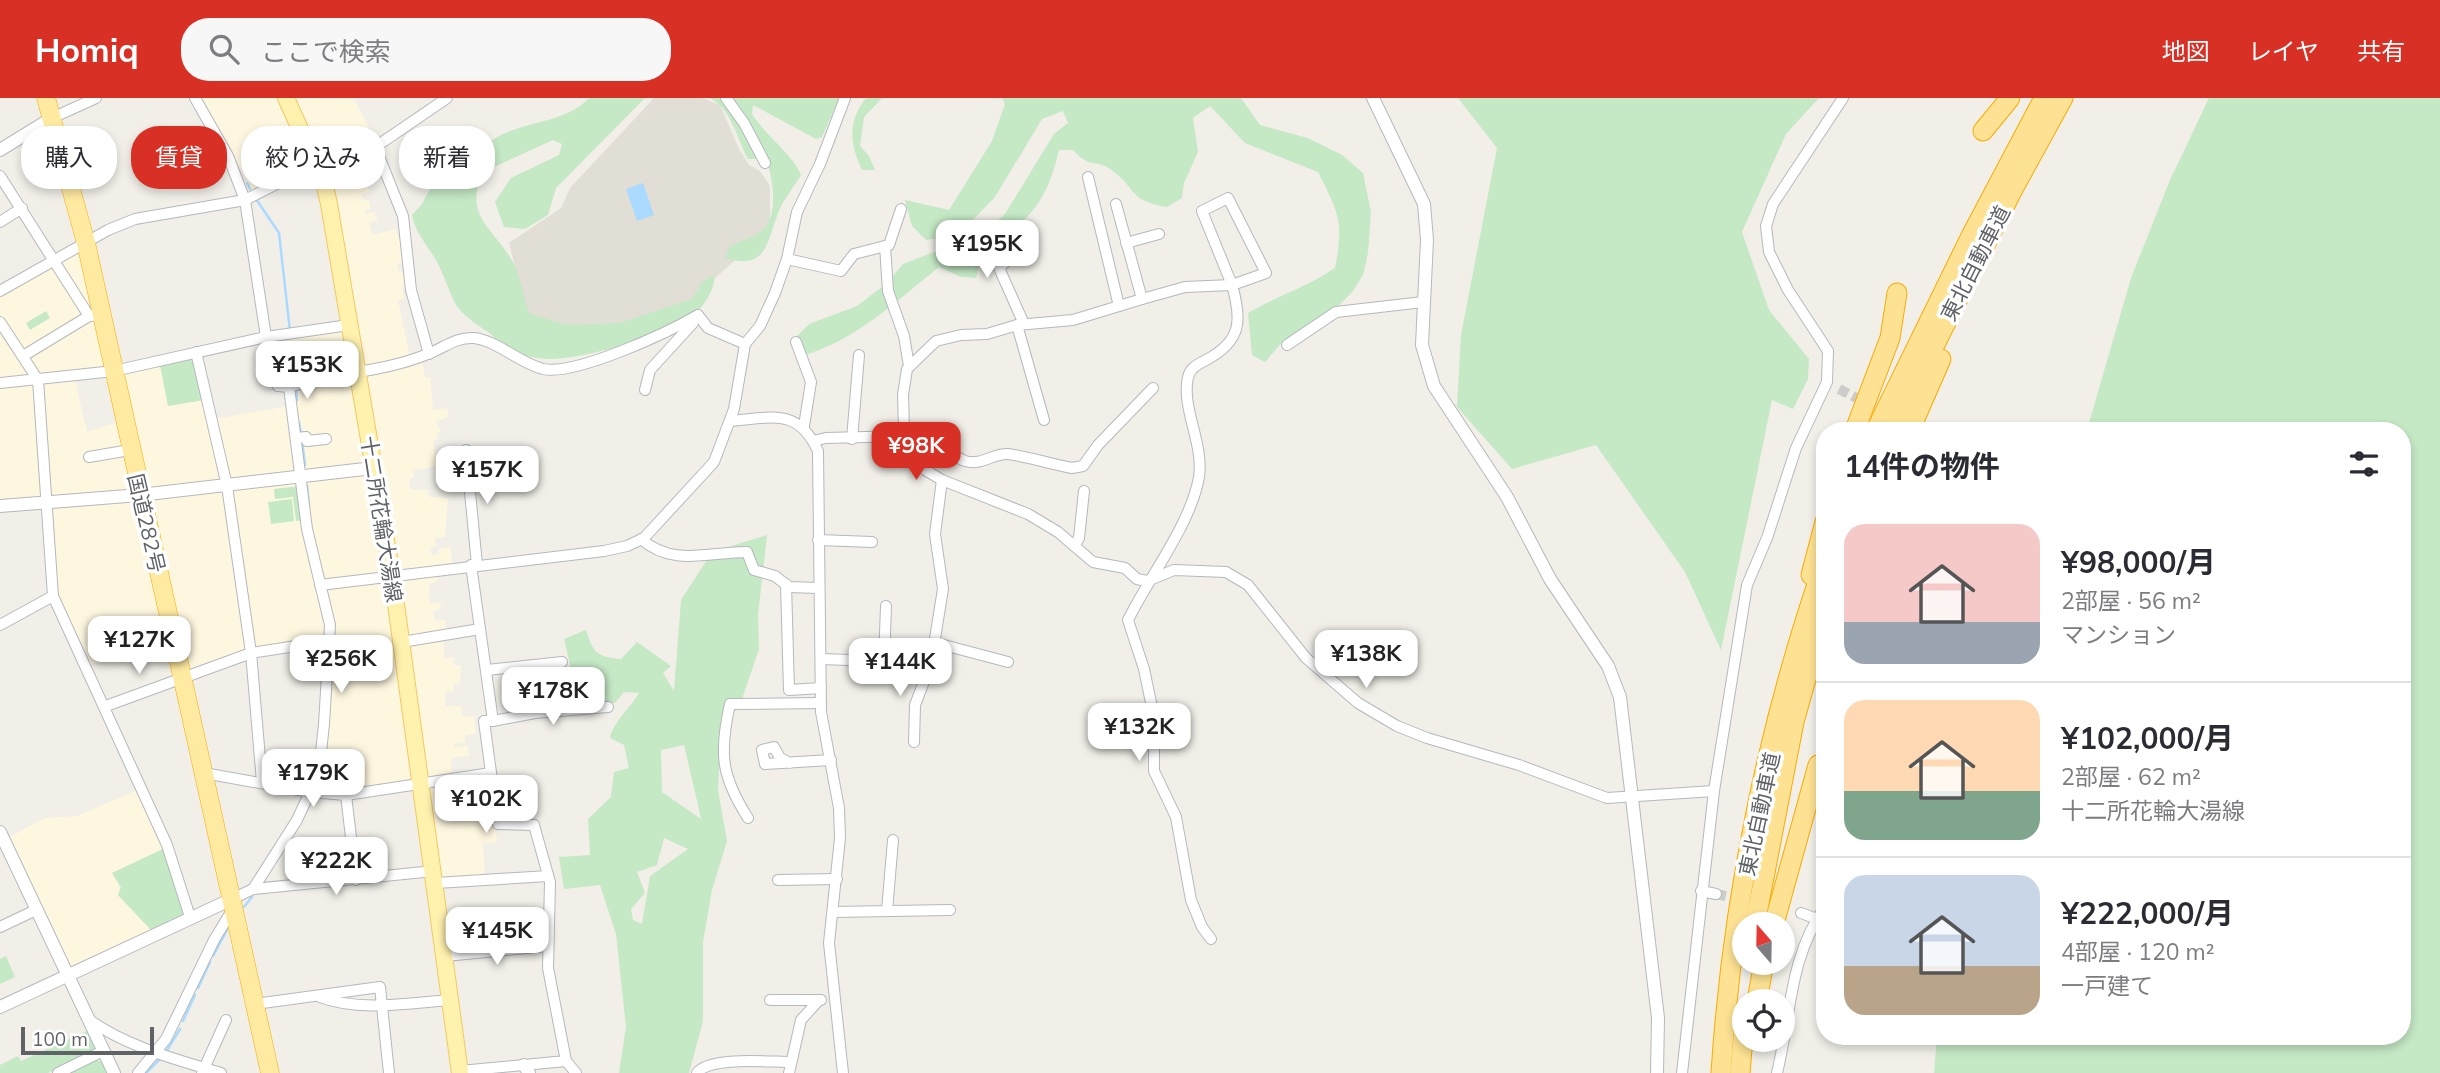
<!DOCTYPE html>
<html lang="ja">
<head>
<meta charset="utf-8">
<style>
  :root { --surface:#fff; --page:#f7f7f7; --text:#2b2b33; --muted:#7c7c81; --line:#e1e1e2; --accent:#d93025 }
  body { margin:0; font-family:Mulish,"Noto Sans JP",sans-serif; background:var(--page); color:var(--text); height:100vh; display:flex; flex-direction:column; font-size:26px; white-space:nowrap }
  * { box-sizing:border-box; margin:0 }
  p { font-size:23px; color:var(--muted) }
  .icon { flex:none; width:38px; height:38px; fill:none; stroke:currentColor; stroke-width:2; stroke-linecap:round; stroke-linejoin:round }
  .map { position:relative; flex:1; overflow:hidden }
  .sheet { position:absolute; left:1816px; top:324px; width:595px; height:623px; display:flex; flex-direction:column; background:var(--surface); border-radius:28px; box-shadow:0 4px 10px #0003 }
  .sheet>* { flex:none }
  .banner { position:absolute; left:21px; top:28px; width:665px; height:63px; display:flex; gap:14px }
  .needle { width:46px; rotate:340deg }
  .controls { position:absolute; left:1732px; top:814px; display:grid; gap:14px }
  .controls a { display:grid; place-items:center; width:63px; height:63px; border-radius:50%; background:var(--surface); box-shadow:0 4px 10px #0003; font-size:35px }
  .scale { position:absolute; left:21px; bottom:18px; width:133px; box-sizing:border-box; padding-left:7px; border:4px solid #5f6368; border-top:0; font-size:19px; line-height:24px; white-space:nowrap; color:#5f6368; -webkit-text-stroke:5px #fff; paint-order:stroke }
  .price { position:absolute; translate:-50% -60px; padding:0 16px; border-radius:14px; background:#fff; color:#222; font-size:23px; line-height:46px; filter:drop-shadow(0 2px 4px #0008) }
  .price::after { content:''; position:absolute; left:50%; top:42px; width:21px; height:16px; margin-left:-10px; background:inherit; clip-path:polygon(0 0,100% 0,50% 100%) }
  .price.active { background:var(--accent); color:#fff }
  ul { padding:0; list-style:none }
  li { display:flex; align-items:center; gap:21px; height:175px; padding:0 28px }
  li+li { border-top:2px solid var(--line) }
  li span { display:grid; place-items:center; flex:none; width:196px; height:140px; border-radius:21px; color:#555 }
  li>.icon { margin-inline-start:auto }
  span .icon { width:84px; height:84px; fill:#fffc; stroke-width:1 }
  li b { font-size:30px }
  h2 { display:flex; justify-content:space-between; align-items:center; height:84px; padding:0 28px; font-size:30px }
  .chip { padding:0 24px; border-radius:28px; background:var(--surface); box-shadow:0 4px 10px #0003; font-size:24px; line-height:63px }
  .chip.active { background:var(--accent); color:#fff }
  header { display:flex; align-items:center; gap:42px; box-sizing:border-box; height:98px; padding:0 35px; background:var(--accent); color:#fff }
  header strong { font-size:33px }
  nav { display:flex; gap:38px; margin-inline-start:auto; font-size:24px }
  .search { width:490px; height:63px; background:var(--page); display:flex; align-items:center; gap:18px; box-sizing:border-box; padding:0 24px; border-radius:28px; color:var(--muted); font-size:26px }
  .map>svg:first-child { display:block }
  .commercial { fill:#fef7e0; fill-rule:evenodd }
  .education { fill:#e1ded6 }
  .green { fill:#c5e8c5; fill-rule:evenodd }
  .water { fill:#aadaff }
  .lines { fill:none; stroke-linecap:round; stroke-linejoin:round }
  .stream { stroke:#aadaff; stroke-width:2.5 }
  .minor-tunnel { stroke:#ccccc8; stroke-width:10; stroke-dasharray:10 5; stroke-linecap:butt }
  .minor-casing { stroke:#b5b8bc; stroke-width:12 }
  .tertiary-casing { stroke:#b5b8bc; stroke-width:14 }
  .primary-casing { stroke:#f2c960; stroke-width:18 }
  .trunk-casing { stroke:#f9ab00; stroke-width:19 }
  .motorway-casing { stroke:#f9ab00; stroke-width:21 }
  .minor { stroke:#fff; stroke-width:10 }
  .tertiary { stroke:#fff; stroke-width:12 }
  .primary { stroke:#fff2af; stroke-width:16 }
  .trunk { stroke:#feeaa1; stroke-width:18 }
  .motorway { stroke:#fde293; stroke-width:19 }
  .labels { text-anchor:middle; dominant-baseline:central; stroke-width:7; stroke-linejoin:round; paint-order:stroke }
  .street-label { font-size:21px; fill:#5f6368; stroke:#fff }
</style>
</head>
<body>
<header>
<strong>Homiq</strong>
<div class="search"><svg class="icon" aria-label="search" viewBox="0 0 24 24"><circle cx="10" cy="10" r="6"/><path d="M15 15l6 6"/></svg>ここで検索</div>
<nav><a>地図</a><a>レイヤ</a><a>共有</a></nav>
</header>
<div class="map">
<svg width="2440" height="975" viewBox="0 0 2440 975">
  <rect width="100%" height="100%" fill="#f1efe8"/>
  <g class="commercial">
    <path d="M 203,0 L 281,0 L 308,58 L 304,65 L 252,92 Z"/>
    <path d="M 291,0 L 354,1 L 369,29 L 358,34 L 357,40 L 364,56 L 327,80 Z"/>
    <path d="M 358,65 L 370,94 L 362,96 L 364,103 L 369,102 L 371,111 L 364,112 L 365,116 L 374,114 L 378,122 L 369,125 L 372,137 L 396,131 L 399,141 L 406,139 L 408,146 L 400,149 L 403,164 L 397,166 L 399,174 L 409,172 L 412,187 L 402,189 L 404,201 L 398,202 L 410,260 L 421,258 L 425,280 L 430,279 L 433,312 L 447,310 L 449,319 L 436,323 L 441,334 L 437,335 L 438,341 L 433,343 L 435,359 L 441,359 L 443,367 L 413,373 L 414,379 L 409,381 L 411,392 L 428,391 L 429,399 L 448,400 L 445,439 L 435,440 L 436,448 L 430,450 L 432,457 L 439,456 L 438,451 L 450,449 L 453,470 L 437,472 L 438,483 L 430,486 L 429,501 L 431,505 L 440,504 L 441,511 L 433,513 L 435,523 L 445,522 L 446,533 L 442,534 L 445,560 L 453,559 L 454,567 L 461,567 L 460,585 L 453,586 L 454,593 L 445,594 L 446,608 L 461,608 L 463,619 L 474,618 L 476,636 L 465,637 L 465,645 L 454,646 L 455,649 L 468,648 L 469,658 L 455,659 L 451,663 L 452,680 L 469,679 L 472,711 L 493,709 L 497,744 L 483,745 L 485,782 L 436,785 L 422,684 L 346,697 L 310,694 L 320,664 L 328,543 L 251,555 L 183,578 L 175,546 L 90,566 L 57,495 L 48,404 L 0,408 L 0,192 L 86,145 L 114,272 L 159,262 L 168,308 L 207,301 L 228,388 L 301,380 L 289,289 L 278,288 L 266,239 L 349,227 L 328,84 ZM 113,273 L 124,322 L 87,334 L 74,278 Z"/>
    <path d="M 289,308 L 297,374 L 229,383 L 215,321 Z"/>
    <path d="M 142,690 L 165,750 L 112,775 L 120,791 L 118,797 L 151,832 L 66,878 L 4,742 L 45,720 L 77,718 Z"/>
  </g>
  <path class="education" d="M 654,0 L 702,0 L 720,7 L 739,51 L 749,67 L 760,73 L 770,88 L 770,130 L 687,206 L 564,244 L 531,233 L 509,145 L 561,110 L 570,90 Z"/>
  <g class="green">
    <path d="M 589,0 L 645,0 L 556,90 L 548,117 L 525,131 L 504,129 L 495,104 L 511,80 L 559,57 L 562,46 L 553,42 L 483,74 C 462,120 496,131 514,166 C 521,181 524,199 529,215 L 566,227 L 619,225 L 692,201 L 704,182 L 714,177 C 717,192 697,218 684,225 C 656,240 582,261 550,261 C 539,261 518,257 508,252 C 500,248 495,239 488,234 C 448,207 458,208 439,168 C 430,149 416,138 412,117 L 422,106 L 435,81 C 463,69 476,49 503,36 C 531,23 568,23 589,0 Z"/>
    <path d="M 710,0 L 839,0 L 822,39 L 816,41 L 753,7 L 752,16 C 766,38 794,58 801,77 C 794,89 783,102 778,115 C 767,144 767,173 725,160 L 730,148 C 739,144 751,140 760,134 C 780,120 773,81 766,61 L 748,61 C 737,41 732,12 710,0 Z"/>
    <path d="M 866,0 L 882,0 L 864,19 L 860,48 L 869,58 L 875,72 L 862,72 C 850,46 847,24 866,0 Z"/>
    <path d="M 1002,0 L 1241,0 L 1260,27 L 1308,40 L 1342,57 L 1363,75 L 1371,114 L 1368,155 L 1363,177 L 1353,193 L 1322,225 L 1283,243 L 1265,264 L 1252,257 L 1248,215 C 1277,198 1307,189 1335,170 C 1344,123 1339,116 1318,74 L 1245,45 L 1210,8 L 1193,20 L 1198,54 L 1184,85 L 1182,100 L 1167,109 C 1126,102 1138,90 1110,71 C 1094,60 1091,72 1073,52 L 1059,52 C 1053,79 1043,105 1022,124 C 1016,129 1009,131 1003,135 C 986,146 979,162 976,180 L 961,179 L 939,169 C 895,204 852,246 797,259 L 791,244 L 809,226 L 857,208 L 887,185 L 903,166 L 983,135 L 1005,116 L 1054,36 L 1068,25 L 1063,13 L 1042,21 L 995,99 L 957,138 L 926,142 L 912,128 L 905,102 L 949,112 L 992,43 L 1005,6 Z"/>
    <path d="M 1458,0 L 1819,0 L 1786,36 L 1742,134 L 1769,212 L 1809,261 L 1808,281 L 1793,311 L 1772,302 L 1721,552 L 1685,474 L 1596,347 L 1512,371 L 1457,309 L 1461,237 L 1497,50 Z"/>
    <path d="M 2209,0 L 2440,0 L 2440,975 L 1934,975 L 1937,938 L 2403,938 L 2403,332 L 2087,332 L 2131,180 L 2170,82 Z"/>
    <path d="M 46,213 L 50,220 L 30,232 L 26,225 Z"/>
    <path d="M 193,254 L 204,302 L 168,308 L 159,262 Z"/>
    <path d="M 300,388 L 303,422 L 296,423 L 293,399 L 275,401 L 274,391 Z"/>
    <path d="M 292,401 L 294,423 L 271,426 L 268,404 Z"/>
    <path d="M 767,437 L 758,517 L 759,551 L 742,601 L 721,636 L 718,692 L 727,743 L 712,792 L 703,844 L 703,923 L 689,975 L 619,975 L 626,929 L 616,836 L 600,787 L 564,791 L 559,759 L 590,757 L 588,721 L 611,699 L 614,674 L 629,670 L 624,647 L 610,640 C 612,626 630,610 639,595 L 624,594 L 615,605 L 573,607 L 570,567 L 564,541 L 586,532 C 593,555 597,559 621,561 L 637,544 L 671,568 L 663,575 L 674,593 L 681,502 L 712,454 ZM 684,647 L 701,720 L 701,721 L 662,694 L 661,652 ZM 664,740 L 688,751 L 650,778 L 642,826 L 633,822 L 631,811 L 645,795 L 637,774 L 657,767 Z"/>
    <path d="M 165,750 L 185,816 L 151,832 L 118,797 L 121,789 L 112,775 Z"/>
    <path d="M 6,858 L 15,879 L 0,886 L 0,861 Z"/>
    <path d="M 89,932 L 96,946 L 94,953 L 48,975 L 0,975 L 0,967 L 18,958 L 21,963 Z"/>
    <path d="M 95,962 L 103,964 L 108,975 L 66,975 Z"/>
  </g>
  <path class="water" d="M 643,85 L 654,117 L 637,123 L 626,91 Z"/>
  <g class="lines">
    <g class="stream">
      <path d="M 247,85 L 250,91"/>
      <path d="M 256,101 L 279,135 L 290,233"/>
      <path d="M 292,245 L 296,282"/>
      <path d="M 296,291 L 297,302"/>
      <path d="M 299,324 L 301,336"/>
      <path d="M 302,343 L 305,367"/>
      <path d="M 307,388 L 309,407"/>
      <path d="M 244,809 L 252,799"/>
      <path d="M 213,858 L 227,832"/>
      <path d="M 198,890 L 210,864"/>
      <path d="M 183,923 L 195,897"/>
      <path d="M 166,954 L 180,931"/>
      <path d="M 146,975 L 161,960"/>
    </g>
    <g class="minor-tunnel">
      <path d="M 1839,291 L 1889,317"/>
      <path d="M 1716,796 L 1744,802"/>
    </g>
    <defs>
      <g id="minor">
        <path d="M 195,0 L 228,58 L 245,102 L 266,239 L 278,288 L 289,289 L 307,431 L 330,527 L 324,626 L 320,664 L 310,694 L 297,722 L 253,791"/>
        <path d="M 726,0 L 744,25 L 765,65"/>
        <path d="M 52,20 L 96,0"/>
        <path d="M 376,51 L 403,118 L 411,192 L 429,256"/>
        <path d="M 0,78 L 89,218 L 102,217"/>
        <path d="M 1088,79 L 1119,208"/>
        <path d="M 324,84 L 447,0"/>
        <path d="M 1228,100 L 1266,175 L 1232,187 L 1202,113 Z"/>
        <path d="M 1116,106 L 1142,201 L 1073,222 L 1017,227 L 987,236 L 961,237 L 936,243 L 907,271 L 903,297 L 904,332 L 925,372 L 942,382 L 1028,416 L 1058,434 L 1093,464 L 1125,470 L 1137,481 L 1147,483 L 1174,472 L 1226,474 L 1248,487 L 1306,560 L 1358,605 L 1397,628 L 1427,640 L 1519,667 L 1607,700 L 1714,693"/>
        <path d="M 0,124 L 22,110"/>
        <path d="M 1126,145 L 1159,136"/>
        <path d="M 885,148 L 888,193 L 904,238 L 909,268"/>
        <path d="M 1020,151 L 999,170 L 1024,226"/>
        <path d="M 787,161 L 841,173 L 854,156 L 889,147 L 901,111"/>
        <path d="M 0,193 L 108,132 L 135,121 L 245,102 L 316,66"/>
        <path d="M 1142,201 L 1185,189 L 1232,187 C 1242,222 1242,243 1206,262 C 1197,267 1191,269 1188,279 C 1181,310 1204,345 1199,379 C 1191,426 1149,479 1128,522 L 1144,571 L 1154,619 L 1154,673 L 1176,719 L 1191,802 L 1202,829 L 1211,841"/>
        <path d="M 0,224 L 38,282 L 53,498 L 167,747 L 190,819"/>
        <path d="M 1017,227 L 1044,322"/>
        <path d="M 796,244 L 811,284 L 804,328"/>
        <path d="M 1287,247 L 1336,214 L 1423,204"/>
        <path d="M 196,254 L 227,388 L 251,555 L 262,684"/>
        <path d="M 23,258 L 89,218"/>
        <path d="M 0,285 L 114,273 L 266,239 L 349,227"/>
        <path d="M 289,289 C 333,275 387,274 430,255 C 445,249 456,239 474,240 C 498,243 519,265 543,271 C 575,278 669,234 698,217 L 708,230 L 745,246"/>
        <path d="M 645,292 L 650,272 L 693,225"/>
        <path d="M 730,323 C 772,320 798,309 818,353 L 821,614 L 839,710 L 840,740 L 829,845 L 843,975"/>
        <path d="M 296,340 L 306,339 L 307,343 L 326,341"/>
        <path d="M 852,341 L 859,257"/>
        <path d="M 910,342 C 933,341 945,355 965,363 C 982,368 993,355 1008,356 C 1029,359 1051,366 1072,370 L 1083,368 L 1098,347 L 1153,290"/>
        <path d="M 813,343 L 826,340 L 906,338"/>
        <path d="M 466,352 L 477,467"/>
        <path d="M 89,359 L 130,352"/>
        <path d="M 641,441 C 673,469 708,454 747,454 L 754,472 L 775,478 L 789,489 L 818,490"/>
        <path d="M 818,442 L 872,444"/>
        <path d="M 1074,448 L 1079,440 L 1084,393"/>
        <path d="M 786,486 L 789,592 L 821,590"/>
        <path d="M 320,487 L 604,453 L 627,448 L 644,440 L 714,364 L 734,311 L 745,246 L 760,228 L 775,195 L 787,161 L 797,114 L 820,66 L 845,0"/>
        <path d="M 0,527 L 53,498"/>
        <path d="M 402,544 L 480,531"/>
        <path d="M 936,545 L 1008,564"/>
        <path d="M 821,561 L 931,565 L 943,491 L 935,436 L 942,382"/>
        <path d="M 884,564 L 886,508"/>
        <path d="M 487,572 L 562,564"/>
        <path d="M 106,608 L 251,555 L 328,543"/>
        <path d="M 493,623 L 535,615 L 608,609"/>
        <path d="M 914,644 L 915,607 L 931,565"/>
        <path d="M 790,665 L 780,660 L 774,649 L 762,652 L 765,666 L 831,662"/>
        <path d="M 204,675 L 310,694 L 346,697 L 491,675"/>
        <path d="M 346,697 L 356,782"/>
        <path d="M 748,720 C 721,678 719,655 730,606 L 821,605"/>
        <path d="M 778,782 L 837,781"/>
        <path d="M 436,785 L 548,778"/>
        <path d="M 1701,793 L 1716,796"/>
        <path d="M 232,801 L 253,791 L 434,773"/>
        <path d="M 887,813 L 893,742"/>
        <path d="M 833,814 L 950,812"/>
        <path d="M 1801,815 L 1817,821"/>
        <path d="M 0,829 L 36,812"/>
        <path d="M 445,858 L 547,848"/>
        <path d="M 320,899 C 359,914 410,905 451,902"/>
        <path d="M 770,902 L 821,902"/>
        <path d="M 255,906 L 380,889 L 389,975"/>
        <path d="M 88,921 C 127,949 175,961 221,975"/>
        <path d="M 566,963 L 576,975"/>
        <path d="M 460,973 L 566,963 L 548,870 L 550,784 L 534,727 L 498,726 L 484,623 L 493,623 L 471,467"/>
        <path d="M 58,975 L 103,953"/>
        <path d="M 138,975 L 166,941 L 214,842 L 234,809"/>
        <path d="M 202,975 L 226,922"/>
        <path d="M 697,975 C 709,958 770,964 791,964"/>
        <path d="M 789,975 L 801,922 L 819,902"/>
        <path d="M 1682,975 L 1714,693 L 1747,487 L 1767,440 L 1796,350 L 1827,284 L 1828,253 L 1788,192 L 1769,154 L 1766,128 L 1773,106 L 1843,0"/>
        <path d="M 1777,975 C 1791,918 1789,859 1825,809"/>
      </g>
      <g id="tertiary">
        <path d="M 1373,0 L 1424,106 L 1427,142 L 1422,247 L 1434,288 L 1507,399 L 1550,481 L 1608,568 L 1620,599 L 1658,920 L 1657,975"/>
        <path d="M 0,52 L 52,20"/>
        <path d="M 0,408 L 140,397 L 373,370"/>
        <path d="M 0,734 L 114,975"/>
        <path d="M 0,909 L 232,801"/>
        <path d="M 524,967 L 529,975"/>
      </g>
      <path id="primary" d="M 286,0 L 324,84 L 329,106 L 392,477 L 460,975"/>
      <path id="trunk" d="M 46,0 L 86,145 L 270,975"/>
      <g id="motorway">
        <path d="M 1983,33 L 2010,0"/>
        <path d="M 1855,332 L 1890,240 L 1897,195"/>
        <path d="M 1876,332 L 1971,138 L 2044,0"/>
        <path d="M 1892,332 L 2012,93 L 2063,0"/>
        <path d="M 1910,332 L 1941,261"/>
        <path d="M 1811,477 L 1825,424"/>
        <path d="M 1755,826 L 1794,624 L 1825,513"/>
        <path d="M 1774,826 L 1818,667"/>
        <path d="M 1757,903 L 1764,864"/>
        <path d="M 1721,975 C 1732,803 1768,626 1825,463"/>
        <path d="M 1740,975 L 1745,916"/>
      </g>
    </defs>
    <use href="#minor" class="minor-casing"/>
    <use href="#tertiary" class="tertiary-casing"/>
    <use href="#primary" class="primary-casing"/>
    <use href="#trunk" class="trunk-casing"/>
    <use href="#motorway" class="motorway-casing"/>
    <use href="#minor" class="minor"/>
    <use href="#tertiary" class="tertiary"/>
    <use href="#primary" class="primary"/>
    <use href="#trunk" class="trunk"/>
    <use href="#motorway" class="motorway"/>
  </g>
  <g class="labels">
    <g class="street-label">
      <text transform="translate(1975 165) rotate(-63)">東北自動車道</text>
      <text transform="translate(382 421) rotate(81)">十二所花輪大湯線</text>
      <text transform="translate(147 425) rotate(77)">国道282号</text>
      <text transform="translate(1759 716) rotate(-78)">東北自動車道</text>
    </g>
  </g>
</svg>
<div class="controls">
<a><svg class="needle" viewBox="-14 -14 28 28"><path d="M0-13l5 13h-10z" fill="#e53935"/><path d="M0 13l5-13h-10z" fill="#7c7c81"/></svg></a>
<a><svg class="icon" aria-label="locate" viewBox="0 0 24 24"><circle cx="12" cy="12" r="6"/><path d="M12 2v4M12 18v4M2 12h4M18 12h4"/></svg></a>
</div>
<div class="scale">100 m</div>
<b class="price" style="left:987px;top:182px">¥195K</b>
<b class="price" style="left:307px;top:303px">¥153K</b>
<b class="price active" style="left:916px;top:384px">¥98K</b>
<b class="price" style="left:487px;top:408px">¥157K</b>
<b class="price" style="left:139px;top:578px">¥127K</b>
<b class="price" style="left:1366px;top:592px">¥138K</b>
<b class="price" style="left:341px;top:597px">¥256K</b>
<b class="price" style="left:900px;top:600px">¥144K</b>
<b class="price" style="left:553px;top:629px">¥178K</b>
<b class="price" style="left:1139px;top:665px">¥132K</b>
<b class="price" style="left:313px;top:711px">¥179K</b>
<b class="price" style="left:486px;top:737px">¥102K</b>
<b class="price" style="left:336px;top:799px">¥222K</b>
<b class="price" style="left:497px;top:869px">¥145K</b>
<div class="banner">
<a class="chip">購入</a>
<a class="chip active">賃貸</a>
<a class="chip">絞り込み</a>
<a class="chip">新着</a>
</div>
<section class="sheet">
<h2>14件の物件<svg class="icon" aria-label="filters" viewBox="0 0 24 24"><path d="M4 7h16M4 17h16"/><circle cx="9" cy="7" r="2"/><circle cx="15" cy="17" r="2"/></svg></h2>
<ul>
<li><span style="background:linear-gradient(#f6c9c9 70%,#9aa5b1 0)"><svg class="icon" aria-label="home" viewBox="0 0 24 24"><path d="M3 11l9-7 9 7M6 9v11h12V9"/></svg></span><div><b>¥98,000/月</b><p>2部屋 · 56 m²</p><p>マンション</p></div></li>
<li><span style="background:linear-gradient(#ffd9b3 65%,#7fa58c 0)"><svg class="icon" aria-label="home" viewBox="0 0 24 24"><path d="M3 11l9-7 9 7M6 9v11h12V9"/></svg></span><div><b>¥102,000/月</b><p>2部屋 · 62 m²</p><p>十二所花輪大湯線</p></div></li>
<li><span style="background:linear-gradient(#c9d6e8 65%,#b9a48a 0)"><svg class="icon" aria-label="home" viewBox="0 0 24 24"><path d="M3 11l9-7 9 7M6 9v11h12V9"/></svg></span><div><b>¥222,000/月</b><p>4部屋 · 120 m²</p><p>一戸建て</p></div></li>
</ul>
</section>
</div>
</body>
</html>
